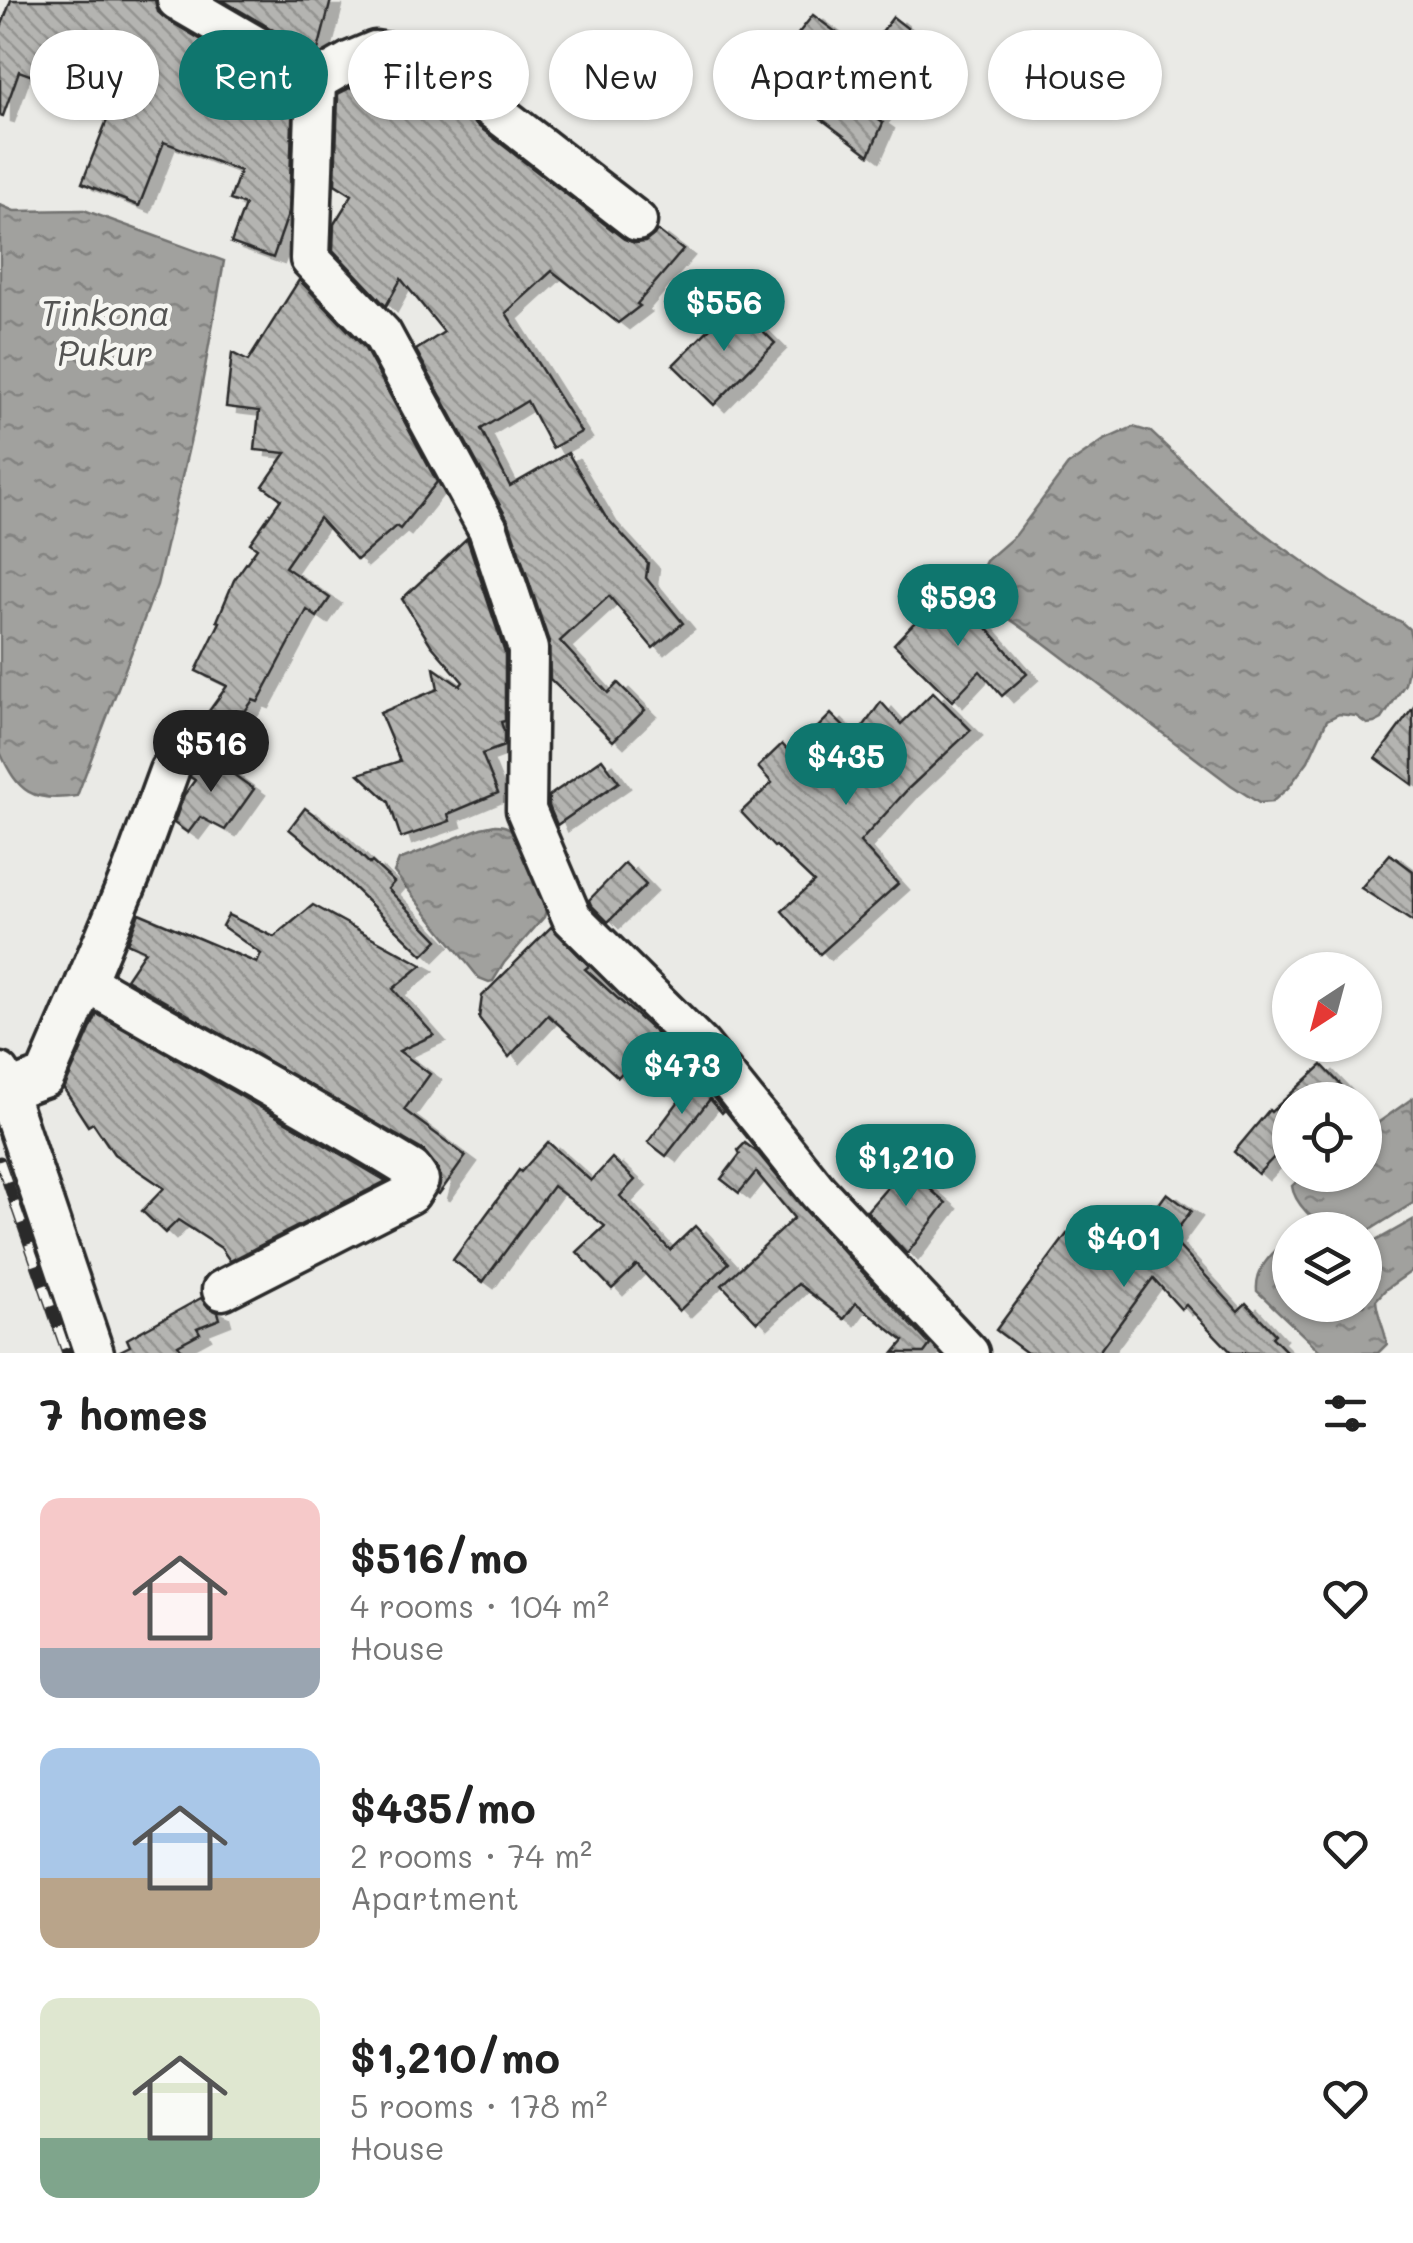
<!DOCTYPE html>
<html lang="en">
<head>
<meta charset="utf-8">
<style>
  :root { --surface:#fff; --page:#f2f2f2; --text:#222; --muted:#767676; --accent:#0f766e }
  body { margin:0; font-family:Mali,sans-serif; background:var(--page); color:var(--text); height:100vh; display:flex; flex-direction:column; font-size:38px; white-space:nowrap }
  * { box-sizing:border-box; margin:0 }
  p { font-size:32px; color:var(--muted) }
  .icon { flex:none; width:55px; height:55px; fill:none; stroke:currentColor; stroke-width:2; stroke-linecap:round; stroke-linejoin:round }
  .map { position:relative; height:1353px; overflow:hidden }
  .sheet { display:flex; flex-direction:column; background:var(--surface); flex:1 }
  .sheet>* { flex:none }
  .guide { position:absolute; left:30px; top:30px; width:1355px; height:90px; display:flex; gap:20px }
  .needle { width:65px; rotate:216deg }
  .buttons { position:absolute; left:1272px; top:952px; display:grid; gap:20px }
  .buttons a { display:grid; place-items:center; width:110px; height:110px; border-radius:50%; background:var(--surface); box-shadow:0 2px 8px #0004; font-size:50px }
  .price { position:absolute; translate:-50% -85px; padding:0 22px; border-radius:35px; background:var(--accent); color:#fff; font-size:32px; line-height:65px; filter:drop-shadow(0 2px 5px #0008) }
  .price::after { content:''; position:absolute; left:50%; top:60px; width:30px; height:22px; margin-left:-15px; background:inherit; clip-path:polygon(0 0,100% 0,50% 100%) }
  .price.selected { background:#222; color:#fff }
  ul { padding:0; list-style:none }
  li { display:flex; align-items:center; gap:30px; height:250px; padding:0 40px }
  li span { display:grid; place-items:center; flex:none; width:280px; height:200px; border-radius:20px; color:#555 }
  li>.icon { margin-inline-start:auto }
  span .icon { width:120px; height:120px; fill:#fffc; stroke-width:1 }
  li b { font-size:42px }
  h2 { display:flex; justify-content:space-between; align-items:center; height:120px; padding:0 40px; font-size:42px }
  .tag { padding:0 35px; border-radius:45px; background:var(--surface); box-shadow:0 2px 8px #0004; font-size:35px; line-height:90px }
  .tag.selected { background:var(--accent); color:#fff }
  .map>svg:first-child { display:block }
  .water { fill:url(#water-ripples); stroke:#727270; stroke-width:2.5 }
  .building { fill:url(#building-back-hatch); stroke:#2b2b2b; stroke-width:2.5; filter:url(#shadow) }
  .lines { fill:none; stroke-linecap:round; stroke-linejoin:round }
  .minor-casing { stroke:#2b2b2b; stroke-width:45 }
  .minor { stroke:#f6f6f2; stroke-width:38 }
  .rail-casing { stroke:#2b2b2b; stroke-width:11 }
  .rail { stroke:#f6f6f2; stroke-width:8; stroke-dasharray:22; stroke-linecap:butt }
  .labels { text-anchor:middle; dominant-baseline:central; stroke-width:9; stroke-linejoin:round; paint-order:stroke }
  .water-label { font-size:35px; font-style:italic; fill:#545453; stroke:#f6f6f2 }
</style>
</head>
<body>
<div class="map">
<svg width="1413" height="1353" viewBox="0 0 1413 1353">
  <defs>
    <pattern id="water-ripples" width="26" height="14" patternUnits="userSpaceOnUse" patternTransform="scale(2.5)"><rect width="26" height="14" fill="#a1a19e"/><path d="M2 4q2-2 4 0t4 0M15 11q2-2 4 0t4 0" fill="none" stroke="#838381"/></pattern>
    <pattern id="building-back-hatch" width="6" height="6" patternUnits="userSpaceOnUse" patternTransform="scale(2.5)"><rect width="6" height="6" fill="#b4b4b1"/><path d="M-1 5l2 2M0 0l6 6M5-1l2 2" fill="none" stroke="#939390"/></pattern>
    <filter id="shadow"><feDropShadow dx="11" dy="6" stdDeviation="0" flood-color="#0004"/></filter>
  </defs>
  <rect width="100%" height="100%" fill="#eaeae6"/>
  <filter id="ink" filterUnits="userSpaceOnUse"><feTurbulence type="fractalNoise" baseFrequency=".01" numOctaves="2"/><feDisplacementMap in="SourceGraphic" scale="20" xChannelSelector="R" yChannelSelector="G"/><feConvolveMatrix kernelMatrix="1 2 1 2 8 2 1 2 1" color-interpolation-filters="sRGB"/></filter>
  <g filter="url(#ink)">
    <g class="water">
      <path d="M 0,205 L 14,211 L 84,210 L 224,261 L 197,412 L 157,585 L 77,796 C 32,803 18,792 0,752 Z"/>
      <path d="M 1133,427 L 1151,432 L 1229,506 L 1273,540 L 1333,583 L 1383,615 L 1400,621 L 1409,629 L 1413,644 L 1405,684 L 1382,719 L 1374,723 L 1367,724 L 1356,716 L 1339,714 L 1327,720 L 1308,761 L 1288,788 L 1272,802 L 1259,803 L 1231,785 L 1044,643 L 1004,615 L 978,577 L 986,561 L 1016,535 L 1068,465 L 1104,440 Z"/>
      <path d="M 495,825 C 507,825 512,829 519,838 L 547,908 L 544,917 L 504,963 L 493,981 L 489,982 L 479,978 L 394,872 L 399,860 L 481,828 Z"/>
      <path d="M 1413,1098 L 1413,1203 L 1365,1233 L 1365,1230 C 1355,1230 1339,1233 1330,1229 C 1315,1224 1294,1202 1292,1186 L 1304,1175 L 1365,1175 L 1365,1132 Z"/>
      <path d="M 1413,1220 L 1413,1270 L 1386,1289 L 1376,1300 C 1377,1316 1385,1329 1387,1344 L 1378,1353 L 1322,1353 L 1257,1291 C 1255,1266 1274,1252 1290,1237 L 1290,1305 L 1365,1305 L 1365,1247 Z"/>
    </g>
    <g class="building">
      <path d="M 11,0 L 155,0 L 158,12 L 166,19 L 293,94 L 289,212 L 273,258 L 231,243 L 245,205 L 230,200 L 240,171 L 164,142 L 139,206 L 82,183 L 107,120 L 93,114 L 98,100 L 19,71 L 3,116 L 0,115 L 0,30 Z"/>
      <path d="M 222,0 L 331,0 L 317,54 L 316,55 Z"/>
      <path d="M 813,15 L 865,54 L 893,17 L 916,35 L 888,69 L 905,82 L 876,118 L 883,123 L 869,155 L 787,93 L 785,96 L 763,78 Z"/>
      <path d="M 378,74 L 395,77 L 447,102 L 624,239 L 635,243 L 645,242 L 654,235 L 657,230 L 683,250 L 637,304 L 640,306 L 618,323 L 552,271 L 506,313 L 581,432 L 552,448 L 527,401 L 481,429 L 510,486 L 568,453 L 605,516 L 648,563 L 646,578 L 683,623 L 653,648 L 609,596 L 560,641 L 608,693 L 618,683 L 645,710 L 613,741 L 550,679 L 549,642 L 509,522 L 416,350 L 444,332 L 401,279 L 386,306 L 333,250 L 334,224 L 352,195 L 335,184 L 338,94 Z"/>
      <path d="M 299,280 L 364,347 L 437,482 L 400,529 L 396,526 L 357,560 L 319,518 L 285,567 L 330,598 L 317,617 L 307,610 L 258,702 L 253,700 L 223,742 L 199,725 L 227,686 L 196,671 L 220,622 L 217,621 L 234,580 L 257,548 L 250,543 L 281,499 L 263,486 L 286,453 L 255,450 L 259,411 L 226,407 L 232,353 L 248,361 Z"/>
      <path d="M 735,303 L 775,343 L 714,405 L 673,365 Z"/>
      <path d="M 467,538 L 505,653 L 505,721 L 501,722 L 504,731 L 504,746 L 482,754 L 498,793 L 448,814 L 450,821 L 401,838 L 389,802 L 359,774 L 400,761 L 380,713 L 438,689 L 434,668 L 460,686 L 463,682 L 431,645 L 402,599 Z"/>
      <path d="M 953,589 L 1027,674 L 1002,696 L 980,671 L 952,701 L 894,644 L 913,624 Z"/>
      <path d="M 933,692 L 971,730 L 908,789 L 860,842 L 898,884 L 820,954 L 782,911 L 814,882 L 776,846 L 774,847 L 741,812 L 772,783 L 758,767 L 782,744 L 791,754 L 831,714 L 855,738 L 881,702 L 901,724 Z"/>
      <path d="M 1413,708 L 1413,785 L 1376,758 Z"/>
      <path d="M 198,749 L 254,789 L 225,830 L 200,817 L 188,833 L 174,823 L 184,795 L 195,780 L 190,777 L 191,768 L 189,762 Z"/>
      <path d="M 602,759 L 619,782 L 557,825 L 549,806 L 549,796 Z"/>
      <path d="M 305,808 L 336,831 L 370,864 L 372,862 L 394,882 L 388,889 L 438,940 L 423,955 L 317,852 L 289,829 Z"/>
      <path d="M 1390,854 L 1413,871 L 1413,922 L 1361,888 Z"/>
      <path d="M 625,863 L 646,885 L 608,922 L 591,905 L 589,900 Z"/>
      <path d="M 313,905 L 422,965 L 393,989 L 434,1035 L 399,1051 L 430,1074 L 404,1110 L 466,1156 L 439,1194 L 437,1193 L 441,1178 L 438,1168 L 424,1151 L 126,979 L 145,951 L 127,943 L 139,913 L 257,963 L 261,954 L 222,926 L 228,915 L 274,937 Z"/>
      <path d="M 551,927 L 589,966 L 585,969 L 657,1034 L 618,1077 L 548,1015 L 509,1057 L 479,1018 L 482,996 Z"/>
      <path d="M 97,1014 L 279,1118 L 386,1181 L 230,1261 L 221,1248 L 178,1220 L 165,1233 L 142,1211 L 164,1188 L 114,1154 L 93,1123 L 88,1126 L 64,1089 Z"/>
      <path d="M 1322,1065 L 1341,1085 L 1325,1100 L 1290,1100 L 1290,1167 L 1277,1154 L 1258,1174 L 1234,1152 L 1269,1110 L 1271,1112 Z"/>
      <path d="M 697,1077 L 724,1111 L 722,1113 L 710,1099 L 666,1156 L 648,1142 Z"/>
      <path d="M 548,1142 L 591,1181 L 612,1158 L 635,1180 L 620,1196 L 670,1250 L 695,1226 L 729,1263 L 679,1311 L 637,1265 L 612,1289 L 577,1252 L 605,1226 L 553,1186 L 483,1282 L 453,1260 L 519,1170 L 521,1172 Z"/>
      <path d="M 745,1143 L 758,1153 L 803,1208 L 930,1345 L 924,1353 L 894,1353 L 904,1341 L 856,1303 L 844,1319 L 798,1284 L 757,1322 L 722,1285 L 794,1218 L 756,1172 L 739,1193 L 721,1179 L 740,1154 L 738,1150 Z"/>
      <path d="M 905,1167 L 946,1203 L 907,1254 L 867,1211 Z"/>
      <path d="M 1167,1193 L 1191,1211 L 1171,1238 L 1238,1311 L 1246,1303 L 1275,1334 L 1272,1337 L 1288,1353 L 1232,1353 L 1186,1305 L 1181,1309 L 1153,1278 L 1098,1353 L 1027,1353 L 996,1330 L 1067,1234 L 1081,1244 L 1104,1212 L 1136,1235 Z"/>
      <path d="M 201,1298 L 209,1308 L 218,1312 L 220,1319 L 197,1328 L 200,1333 L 178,1345 L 184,1353 L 116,1353 L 130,1346 L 127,1339 Z"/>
    </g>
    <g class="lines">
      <defs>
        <g id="minor">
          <path d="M 177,0 L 316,81 L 310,259 L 382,334 L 488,529 L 528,649 L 526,810 L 572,918 L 701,1046 L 819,1193 L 969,1353"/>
          <path d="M 316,81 L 351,61 L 375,51 L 402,55 L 459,83 L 637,221"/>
          <path d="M 169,771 L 132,872 L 86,982 C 194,1045 305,1104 412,1170 L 419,1180 L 410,1194 L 222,1290"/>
          <path d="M 0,1073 L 94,1353"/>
          <path d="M 6,1091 L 45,1077 L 86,982"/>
        </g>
      </defs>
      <use href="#minor" class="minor-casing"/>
      <use href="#minor" class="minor"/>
      <defs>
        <path id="rail" d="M 0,1161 L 67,1353"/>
      </defs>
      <use href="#rail" class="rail-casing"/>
      <use href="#rail" class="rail"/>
    </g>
  </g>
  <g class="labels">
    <g class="water-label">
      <text x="105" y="312">Tinkona<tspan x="105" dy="40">Pukur</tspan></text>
    </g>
  </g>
</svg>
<div class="buttons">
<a><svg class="needle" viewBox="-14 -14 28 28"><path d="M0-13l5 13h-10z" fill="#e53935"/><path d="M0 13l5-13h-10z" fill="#767676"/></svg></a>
<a><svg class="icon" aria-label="locate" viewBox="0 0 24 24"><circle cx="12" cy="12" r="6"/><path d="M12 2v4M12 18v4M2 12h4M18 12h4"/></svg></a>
<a><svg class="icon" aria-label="layers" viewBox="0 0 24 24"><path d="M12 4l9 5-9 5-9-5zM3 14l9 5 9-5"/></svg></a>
</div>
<b class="price" style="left:724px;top:354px">$556</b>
<b class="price" style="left:958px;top:649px">$593</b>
<b class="price selected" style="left:211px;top:795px">$516</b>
<b class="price" style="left:846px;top:808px">$435</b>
<b class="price" style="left:682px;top:1117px">$473</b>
<b class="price" style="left:906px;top:1209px">$1,210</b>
<b class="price" style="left:1124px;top:1290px">$401</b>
<div class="guide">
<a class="tag">Buy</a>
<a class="tag selected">Rent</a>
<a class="tag">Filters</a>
<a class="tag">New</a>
<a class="tag">Apartment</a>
<a class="tag">House</a>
</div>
</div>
<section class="sheet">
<h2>7 homes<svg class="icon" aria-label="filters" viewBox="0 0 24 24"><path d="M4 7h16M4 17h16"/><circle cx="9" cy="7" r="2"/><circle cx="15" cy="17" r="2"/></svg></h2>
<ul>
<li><span style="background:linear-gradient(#f6c9c9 75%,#9aa5b1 0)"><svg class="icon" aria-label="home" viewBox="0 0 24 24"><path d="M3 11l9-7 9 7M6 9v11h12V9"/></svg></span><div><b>$516/mo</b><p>4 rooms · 104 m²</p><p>House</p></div><svg class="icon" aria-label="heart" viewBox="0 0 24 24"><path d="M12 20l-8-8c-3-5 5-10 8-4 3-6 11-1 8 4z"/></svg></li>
<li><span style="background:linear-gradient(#a9c7e8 65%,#b9a48a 0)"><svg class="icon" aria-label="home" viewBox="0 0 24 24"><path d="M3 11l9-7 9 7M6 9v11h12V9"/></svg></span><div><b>$435/mo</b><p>2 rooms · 74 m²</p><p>Apartment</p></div><svg class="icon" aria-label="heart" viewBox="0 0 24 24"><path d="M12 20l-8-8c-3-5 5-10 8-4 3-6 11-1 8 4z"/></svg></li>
<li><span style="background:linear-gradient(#dfe7d0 70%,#7fa58c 0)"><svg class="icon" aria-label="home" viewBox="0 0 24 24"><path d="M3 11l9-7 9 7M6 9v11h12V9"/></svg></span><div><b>$1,210/mo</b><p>5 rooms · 178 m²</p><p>House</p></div><svg class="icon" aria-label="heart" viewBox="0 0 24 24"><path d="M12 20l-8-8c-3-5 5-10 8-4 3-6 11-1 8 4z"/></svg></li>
</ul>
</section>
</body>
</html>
